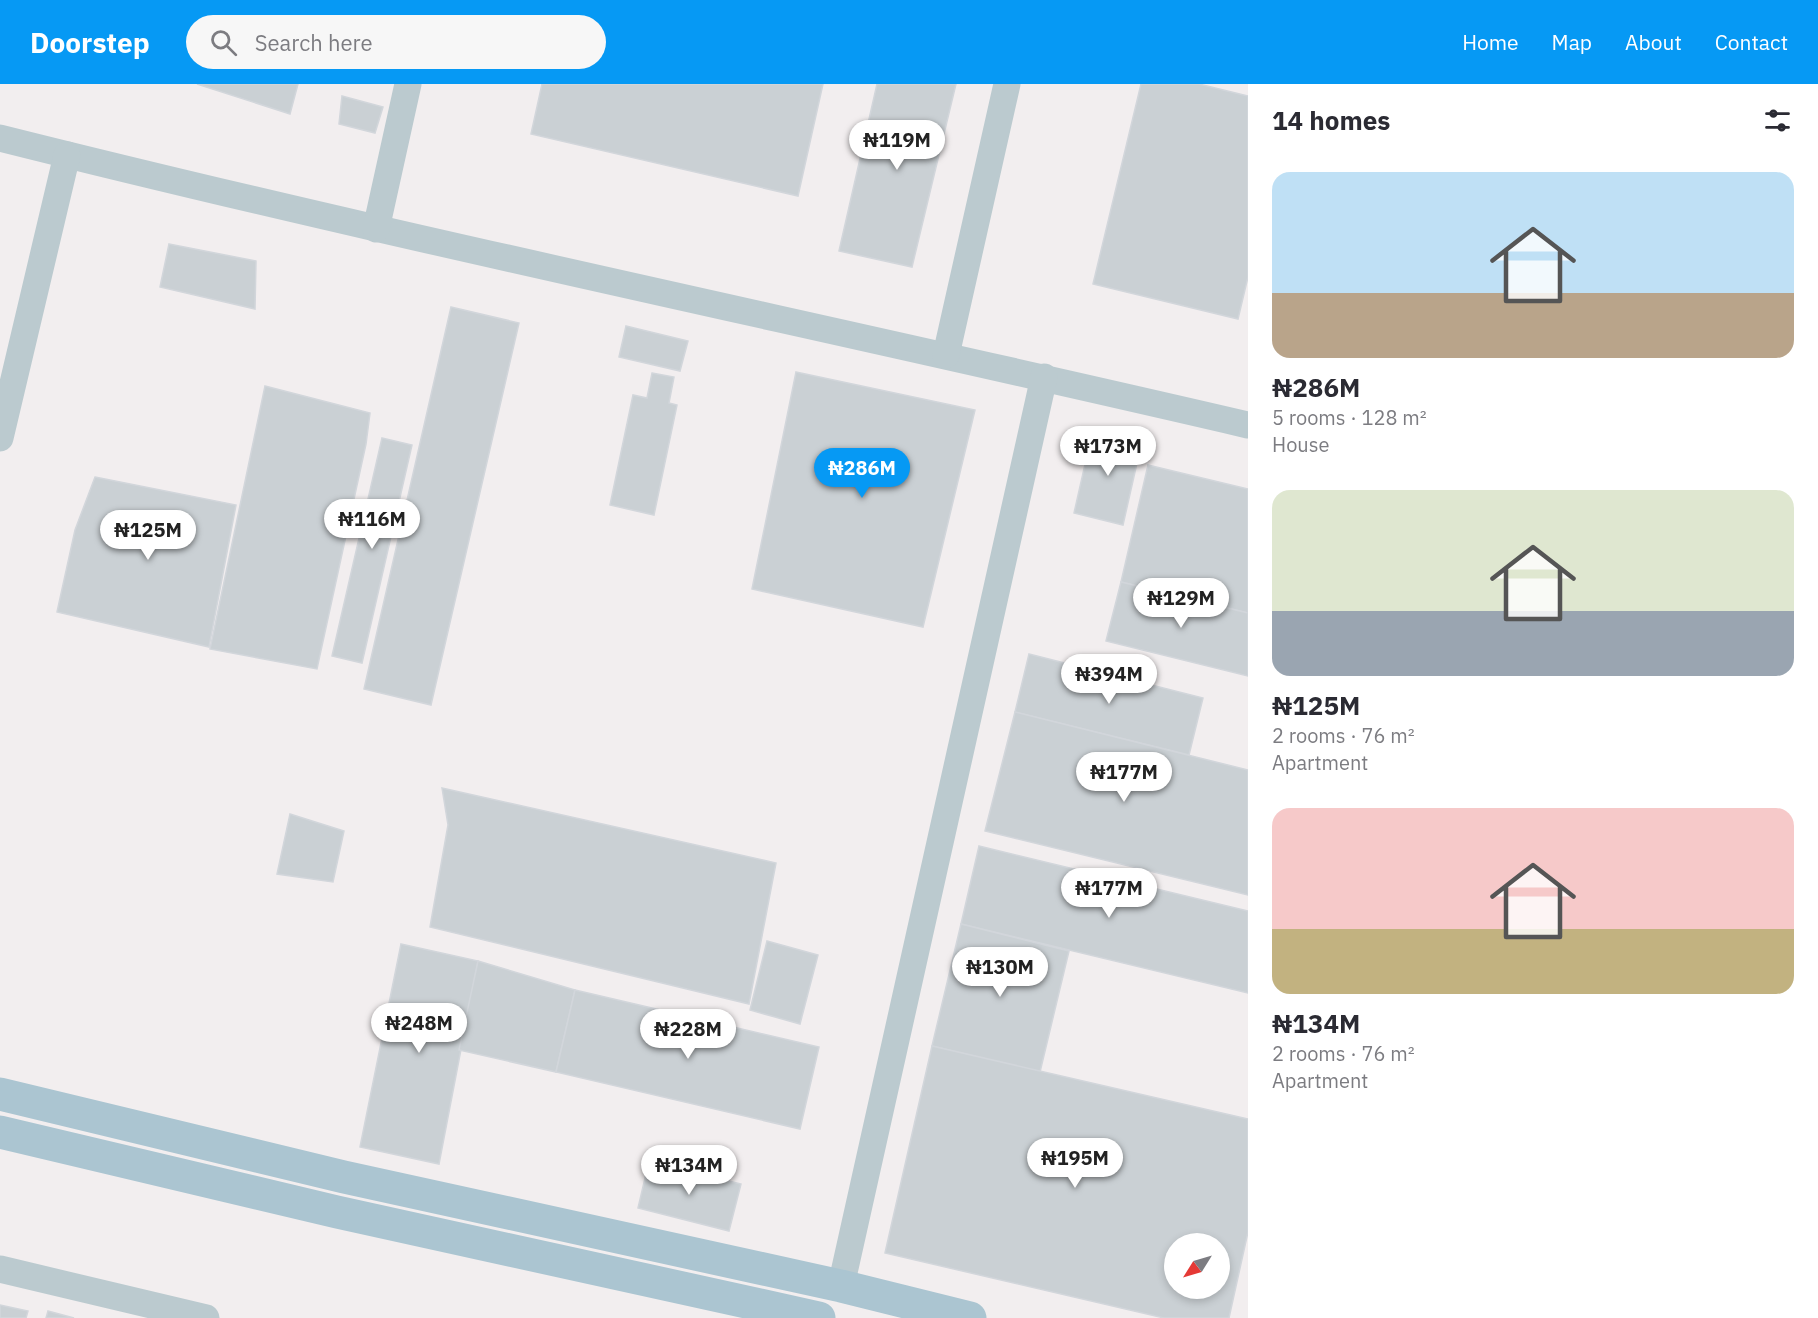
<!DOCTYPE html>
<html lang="en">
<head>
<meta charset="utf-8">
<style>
  :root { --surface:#fff; --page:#f7f7f7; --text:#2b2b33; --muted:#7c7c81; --accent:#0699f4 }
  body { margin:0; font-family:"IBM Plex Sans",sans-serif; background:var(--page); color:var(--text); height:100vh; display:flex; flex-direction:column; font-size:22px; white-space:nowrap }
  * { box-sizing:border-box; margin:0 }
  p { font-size:20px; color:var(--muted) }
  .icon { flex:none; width:33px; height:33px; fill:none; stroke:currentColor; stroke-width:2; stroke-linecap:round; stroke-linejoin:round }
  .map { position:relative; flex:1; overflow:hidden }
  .drawer { display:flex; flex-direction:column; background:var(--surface); width:570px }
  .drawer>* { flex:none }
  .needle { width:39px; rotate:233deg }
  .controls { position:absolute; left:1164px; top:1149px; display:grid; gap:12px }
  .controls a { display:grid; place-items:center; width:66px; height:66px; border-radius:50%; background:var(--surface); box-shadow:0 3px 9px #0003; font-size:30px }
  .price { position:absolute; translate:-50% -51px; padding:0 14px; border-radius:21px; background:#fff; color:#222; font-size:20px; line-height:39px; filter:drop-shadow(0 2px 3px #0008) }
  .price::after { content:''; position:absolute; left:50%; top:36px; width:18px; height:14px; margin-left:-9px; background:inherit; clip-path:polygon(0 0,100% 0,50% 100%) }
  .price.selected { background:var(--accent); color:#fff }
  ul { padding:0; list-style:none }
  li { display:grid; align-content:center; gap:12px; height:318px; padding:0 24px }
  li span { display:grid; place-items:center; height:186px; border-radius:18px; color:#555 }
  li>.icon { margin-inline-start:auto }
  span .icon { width:108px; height:108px; fill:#fffc; stroke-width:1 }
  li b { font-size:26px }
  h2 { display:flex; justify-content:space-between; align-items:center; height:72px; padding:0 24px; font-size:26px }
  header { display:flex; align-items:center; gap:36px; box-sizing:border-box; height:84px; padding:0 30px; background:var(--accent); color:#fff }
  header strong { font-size:28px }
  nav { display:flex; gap:33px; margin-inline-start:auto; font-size:21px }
  .search { width:420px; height:54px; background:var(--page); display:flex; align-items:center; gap:15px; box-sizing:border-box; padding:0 21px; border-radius:33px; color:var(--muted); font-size:22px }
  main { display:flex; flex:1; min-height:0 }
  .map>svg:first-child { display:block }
  .building { fill:#cad0d4; stroke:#d2d6db; stroke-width:1.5; fill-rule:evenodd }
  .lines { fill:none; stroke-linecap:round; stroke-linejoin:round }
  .street { stroke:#bbcacf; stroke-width:27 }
  .primary { stroke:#abc5d1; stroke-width:33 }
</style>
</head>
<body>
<header>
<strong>Doorstep</strong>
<div class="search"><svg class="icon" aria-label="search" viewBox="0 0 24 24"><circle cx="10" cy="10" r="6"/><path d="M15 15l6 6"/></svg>Search here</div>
<nav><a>Home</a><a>Map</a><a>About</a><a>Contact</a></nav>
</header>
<main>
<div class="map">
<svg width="1248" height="1234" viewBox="0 0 1248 1234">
  <rect width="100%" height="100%" fill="#f2eeef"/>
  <g class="building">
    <path d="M 197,0 L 298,0 L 290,30 Z"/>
    <path d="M 542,0 L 823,0 L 798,112 L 531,50 Z"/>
    <path d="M 877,0 L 956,0 L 912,183 L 839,167 Z"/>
    <path d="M 1141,0 L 1199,0 L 1248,12 L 1248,193 L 1238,235 L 1093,200 Z"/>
    <path d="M 342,12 L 383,23 L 375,49 L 339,40 Z"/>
    <path d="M 169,160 L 256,177 L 255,225 L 160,203 Z"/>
    <path d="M 451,223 L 519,239 L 431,621 L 364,605 Z"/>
    <path d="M 626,242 L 688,257 L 680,287 L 619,273 Z"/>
    <path d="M 796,288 L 975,326 L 923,543 L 752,505 Z"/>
    <path d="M 652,289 L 674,293 L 669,319 L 677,321 L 654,431 L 610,421 L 633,311 L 647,314 Z"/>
    <path d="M 265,302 L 370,329 L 366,360 L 317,585 L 210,565 Z"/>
    <path d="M 1093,345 L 1142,357 L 1123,441 L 1074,429 Z"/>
    <path d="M 382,354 L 412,361 L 362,579 L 332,572 Z"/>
    <path d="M 1148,381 L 1248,405 L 1248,529 L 1121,498 Z"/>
    <path d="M 95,393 L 236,421 L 209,563 L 57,528 L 75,446 Z"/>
    <path d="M 1121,498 L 1248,529 L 1248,592 L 1106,557 Z"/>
    <path d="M 1029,570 L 1203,614 L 1189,671 L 1015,628 Z"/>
    <path d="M 1015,628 L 1248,686 L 1248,811 L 985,747 Z"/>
    <path d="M 442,704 L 776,779 L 749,920 L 430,843 L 448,741 Z"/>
    <path d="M 290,730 L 344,747 L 333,798 L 277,790 Z"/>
    <path d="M 979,762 L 1248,827 L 1248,909 L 961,840 Z"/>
    <path d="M 961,840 L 1069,867 L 1040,988 L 932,962 Z"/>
    <path d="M 767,857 L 818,871 L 800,940 L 750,926 Z"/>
    <path d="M 401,860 L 478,877 L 439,1080 L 360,1063 Z"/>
    <path d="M 478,877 L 575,906 L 556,988 L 459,966 Z"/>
    <path d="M 575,906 L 819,963 L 800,1045 L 556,988 Z"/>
    <path d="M 932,962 L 1248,1035 L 1248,1148 L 1229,1234 L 1164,1234 L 885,1169 ZM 1174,1160 L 1220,1160 L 1220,1204 L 1174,1204 Z"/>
    <path d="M 649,1077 L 741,1100 L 729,1147 L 638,1124 Z"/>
    <path d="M 0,1221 L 28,1227 L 26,1234 L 0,1234 Z"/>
    <path d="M 48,1227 L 74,1234 L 46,1234 Z"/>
  </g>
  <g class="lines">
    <g class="street">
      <path d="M 0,54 C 414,158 832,244 1248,341"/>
      <path d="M 376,145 L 408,0"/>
      <path d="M 946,271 L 1007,0"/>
      <path d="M 0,354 L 67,71"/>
      <path d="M 0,1185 L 206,1234"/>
      <path d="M 841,1202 L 1044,293"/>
    </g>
    <g class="primary">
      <path d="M 0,1010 L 344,1093 L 841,1202 L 970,1234"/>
      <path d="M 0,1048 L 337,1128 L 819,1234"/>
    </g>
  </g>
</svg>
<div class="controls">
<a><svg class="needle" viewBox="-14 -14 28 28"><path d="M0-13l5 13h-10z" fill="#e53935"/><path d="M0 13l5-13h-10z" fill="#7c7c81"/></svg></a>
</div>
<b class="price" style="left:897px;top:87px">₦119M</b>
<b class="price" style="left:1108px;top:393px">₦173M</b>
<b class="price selected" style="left:862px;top:415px">₦286M</b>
<b class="price" style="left:372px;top:466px">₦116M</b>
<b class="price" style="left:148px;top:477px">₦125M</b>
<b class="price" style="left:1181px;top:545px">₦129M</b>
<b class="price" style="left:1109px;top:621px">₦394M</b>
<b class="price" style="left:1124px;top:719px">₦177M</b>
<b class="price" style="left:1109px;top:835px">₦177M</b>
<b class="price" style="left:1000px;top:914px">₦130M</b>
<b class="price" style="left:419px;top:970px">₦248M</b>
<b class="price" style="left:688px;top:976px">₦228M</b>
<b class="price" style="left:1075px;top:1105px">₦195M</b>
<b class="price" style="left:689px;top:1112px">₦134M</b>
</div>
<section class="drawer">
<h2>14 homes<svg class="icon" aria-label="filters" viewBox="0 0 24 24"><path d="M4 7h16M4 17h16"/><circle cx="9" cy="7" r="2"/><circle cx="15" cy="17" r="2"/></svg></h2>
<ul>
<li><span style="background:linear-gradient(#bfe0f5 65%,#b9a48a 0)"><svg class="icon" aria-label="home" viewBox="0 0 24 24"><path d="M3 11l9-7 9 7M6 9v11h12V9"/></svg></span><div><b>₦286M</b><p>5 rooms · 128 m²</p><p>House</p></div></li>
<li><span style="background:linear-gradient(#dfe7d0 65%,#9aa5b1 0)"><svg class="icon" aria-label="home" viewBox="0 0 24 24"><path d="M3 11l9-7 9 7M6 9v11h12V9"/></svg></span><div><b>₦125M</b><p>2 rooms · 76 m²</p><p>Apartment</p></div></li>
<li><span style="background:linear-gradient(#f6c9c9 65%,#c2b280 0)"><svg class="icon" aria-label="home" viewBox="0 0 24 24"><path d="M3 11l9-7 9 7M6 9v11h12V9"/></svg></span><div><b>₦134M</b><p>2 rooms · 76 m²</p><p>Apartment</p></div></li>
</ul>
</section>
</main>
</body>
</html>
